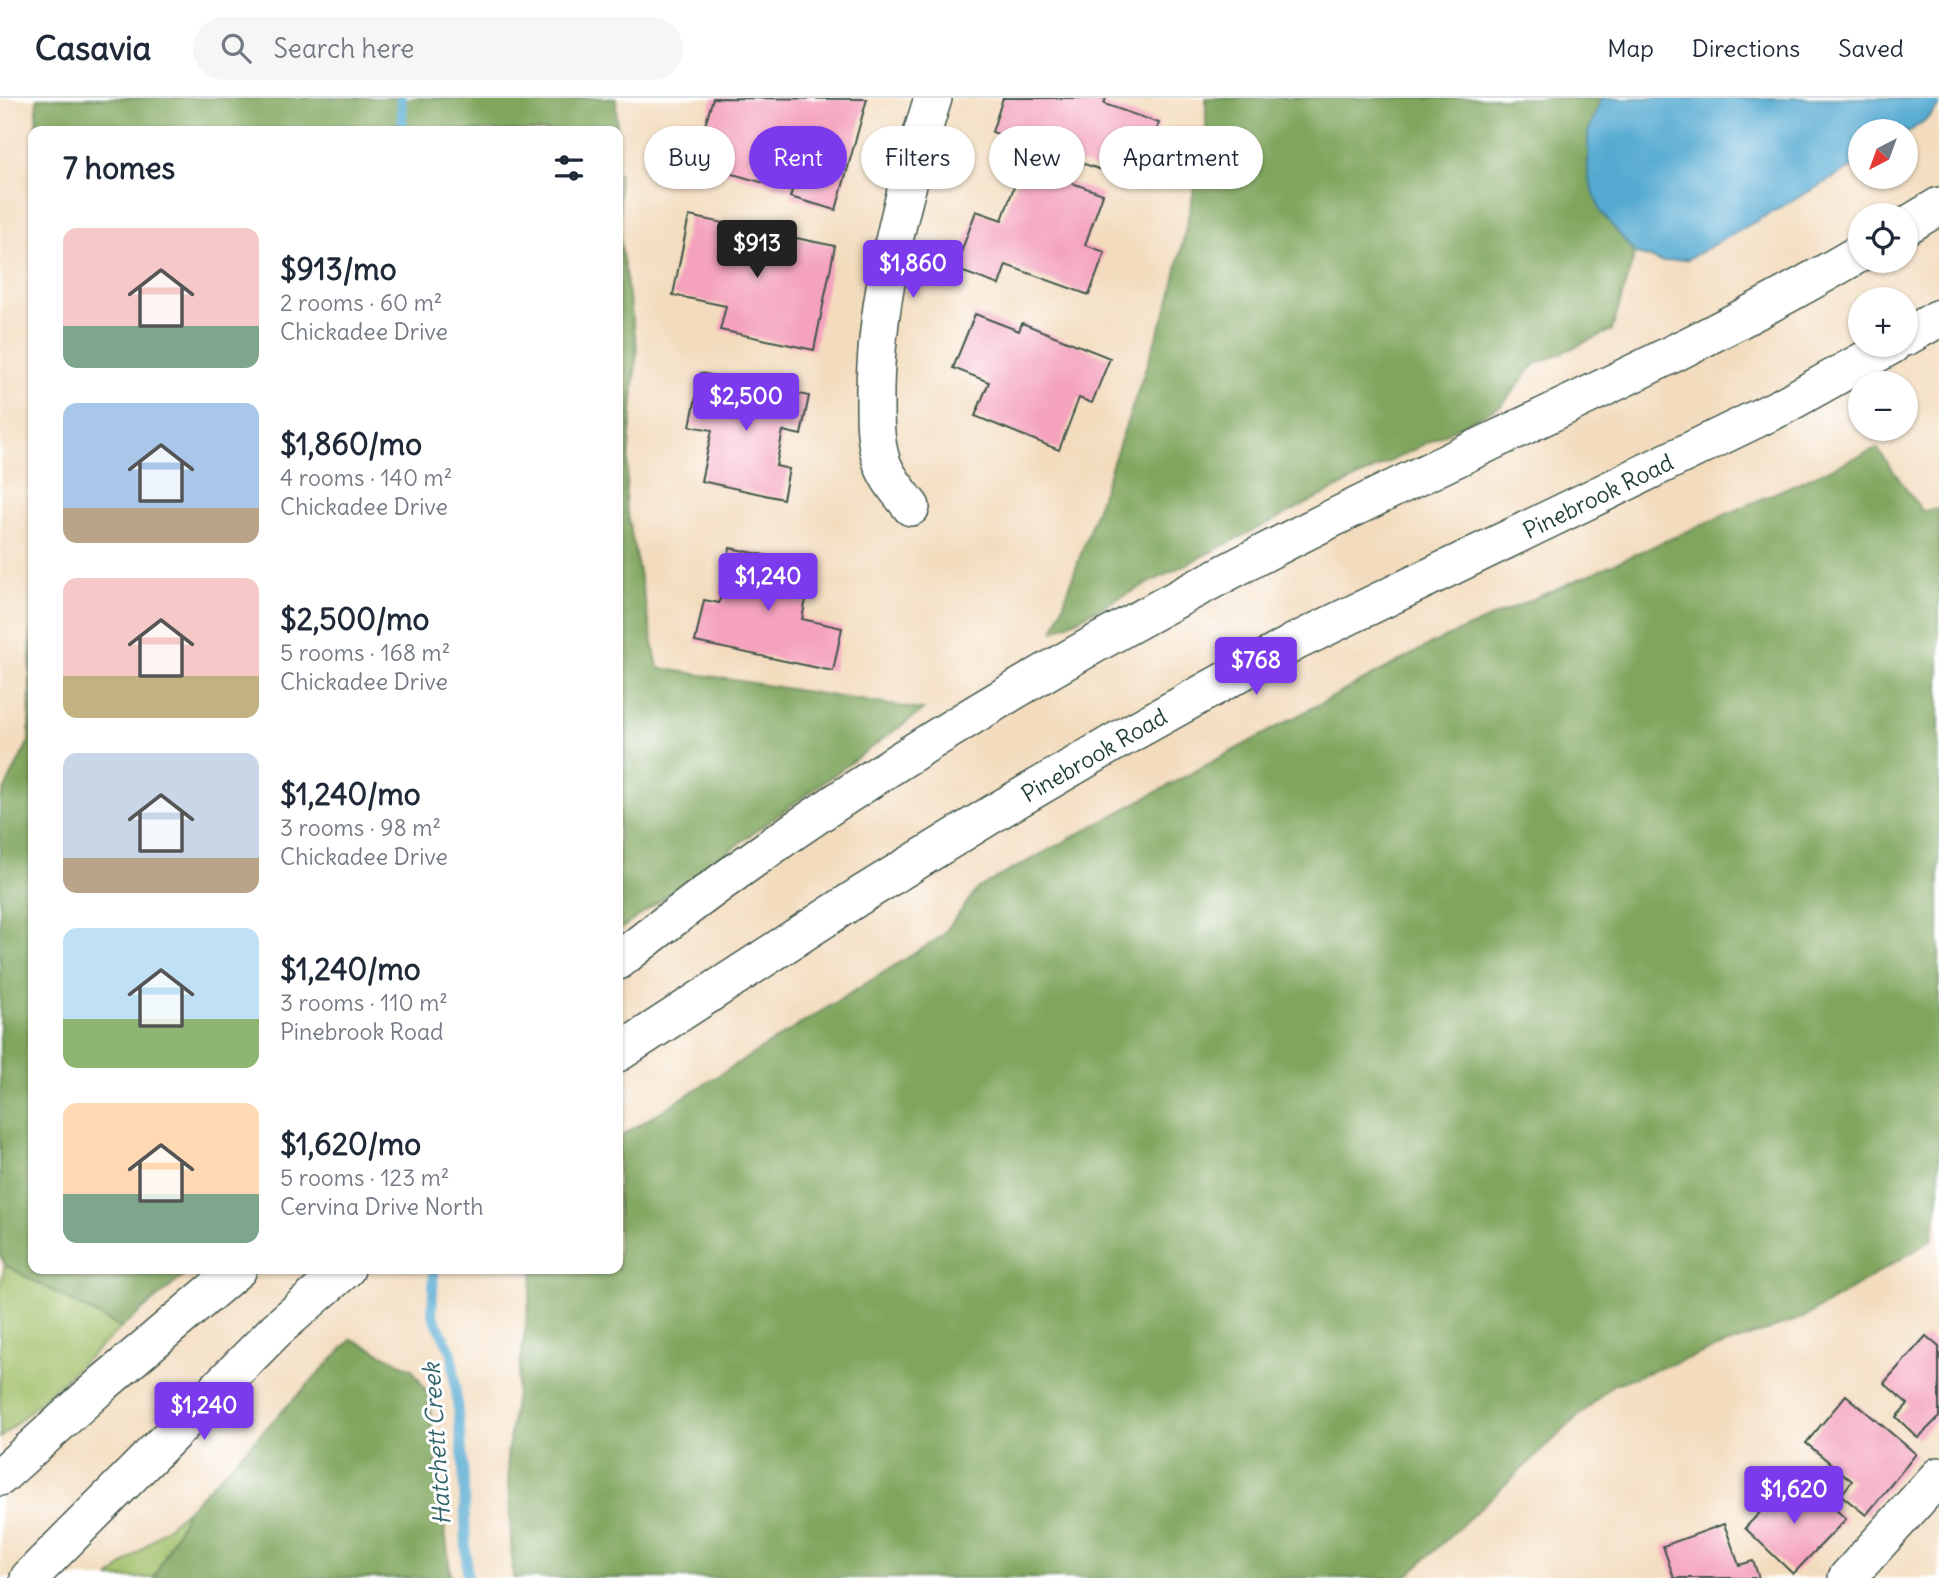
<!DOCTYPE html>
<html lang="en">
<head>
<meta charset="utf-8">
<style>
  :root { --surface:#fff; --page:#f6f6f7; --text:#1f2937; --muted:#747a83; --line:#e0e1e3; --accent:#7c3aed }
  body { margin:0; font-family:Delius,sans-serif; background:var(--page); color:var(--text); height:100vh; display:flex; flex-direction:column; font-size:26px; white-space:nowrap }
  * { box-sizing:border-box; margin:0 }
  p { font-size:23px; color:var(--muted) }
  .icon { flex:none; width:38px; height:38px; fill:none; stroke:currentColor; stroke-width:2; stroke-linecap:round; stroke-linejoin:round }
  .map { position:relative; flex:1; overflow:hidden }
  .drawer { position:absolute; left:28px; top:28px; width:595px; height:1148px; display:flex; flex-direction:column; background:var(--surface); border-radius:14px; box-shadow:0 2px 5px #0004 }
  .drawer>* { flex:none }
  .hud { position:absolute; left:644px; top:28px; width:665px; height:63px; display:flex; gap:14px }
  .needle { width:46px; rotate:221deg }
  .tools { position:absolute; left:1848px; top:21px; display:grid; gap:14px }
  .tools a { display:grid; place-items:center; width:70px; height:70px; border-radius:50%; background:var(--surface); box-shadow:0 2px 5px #0004; font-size:35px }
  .price { position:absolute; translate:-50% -60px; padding:0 16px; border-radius:7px; background:var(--accent); color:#fff; font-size:23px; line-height:46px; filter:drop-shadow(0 2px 4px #0008) }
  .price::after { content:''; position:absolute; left:50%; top:42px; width:21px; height:16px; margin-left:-10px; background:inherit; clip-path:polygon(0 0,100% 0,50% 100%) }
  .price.selected { background:#222; color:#fff }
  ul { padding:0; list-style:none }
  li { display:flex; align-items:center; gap:21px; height:175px; padding:0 35px }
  li span { display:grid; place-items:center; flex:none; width:196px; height:140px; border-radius:14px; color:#555 }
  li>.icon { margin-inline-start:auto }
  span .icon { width:84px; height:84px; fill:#fffc; stroke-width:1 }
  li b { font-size:30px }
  h2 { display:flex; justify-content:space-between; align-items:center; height:84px; padding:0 35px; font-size:30px }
  .pill { padding:0 24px; border-radius:32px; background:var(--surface); box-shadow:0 2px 5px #0004; font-size:24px; line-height:63px }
  .pill.selected { background:var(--accent); color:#fff }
  header { display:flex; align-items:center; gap:42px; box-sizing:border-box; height:98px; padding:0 35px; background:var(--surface); border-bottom:2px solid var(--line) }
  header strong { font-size:33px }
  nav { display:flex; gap:38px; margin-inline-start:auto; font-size:24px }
  .search { width:490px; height:63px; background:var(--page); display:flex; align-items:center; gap:18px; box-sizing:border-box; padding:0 24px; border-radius:38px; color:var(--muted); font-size:26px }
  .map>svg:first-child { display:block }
  .green { fill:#a1c069; stroke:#607e4e; stroke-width:2 }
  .forest { fill:#80a65d; stroke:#507248; stroke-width:2 }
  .water { fill:#55aad1; stroke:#3a7482; stroke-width:2 }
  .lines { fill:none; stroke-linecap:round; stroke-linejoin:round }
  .stream { stroke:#55aad1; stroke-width:10 }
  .building { fill:#f4a2bd }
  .minor-casing { stroke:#3f5549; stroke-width:40 }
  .minor { stroke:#fff; stroke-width:37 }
  .labels { text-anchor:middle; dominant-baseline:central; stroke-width:6; stroke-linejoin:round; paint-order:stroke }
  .street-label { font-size:23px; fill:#1f3d34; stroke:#fff }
  .water-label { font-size:24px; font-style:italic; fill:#32636b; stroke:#fff }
</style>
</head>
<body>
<header>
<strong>Casavia</strong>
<div class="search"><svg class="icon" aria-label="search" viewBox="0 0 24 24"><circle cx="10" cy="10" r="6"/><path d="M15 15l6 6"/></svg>Search here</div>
<nav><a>Map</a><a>Directions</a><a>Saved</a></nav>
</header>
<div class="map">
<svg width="1939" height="1480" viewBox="0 0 1939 1480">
  <rect width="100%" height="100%" fill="#fff"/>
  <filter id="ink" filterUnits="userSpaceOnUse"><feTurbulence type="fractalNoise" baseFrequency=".0143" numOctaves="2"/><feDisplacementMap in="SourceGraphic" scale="14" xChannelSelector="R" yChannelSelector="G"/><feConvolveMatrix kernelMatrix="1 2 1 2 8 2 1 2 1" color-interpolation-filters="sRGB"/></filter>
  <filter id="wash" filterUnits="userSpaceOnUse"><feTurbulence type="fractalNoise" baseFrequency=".00686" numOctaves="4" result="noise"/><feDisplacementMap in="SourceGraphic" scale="28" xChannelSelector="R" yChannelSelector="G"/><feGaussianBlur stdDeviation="1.57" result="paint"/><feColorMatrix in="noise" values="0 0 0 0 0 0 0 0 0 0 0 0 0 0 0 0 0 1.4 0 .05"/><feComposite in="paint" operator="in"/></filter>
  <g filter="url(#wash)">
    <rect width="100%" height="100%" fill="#f3dcbd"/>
    <g class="green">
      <path d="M 5,1167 L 121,1230 L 0,1340 L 0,1190 Z"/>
      <path d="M 188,1411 L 154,1480 L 109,1480 Z"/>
    </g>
    <g class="forest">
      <path d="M 37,0 L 616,0 L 617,33 L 36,33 Z"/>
      <path d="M 1206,0 L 1602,0 L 1588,35 L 1600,113 L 1635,155 L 1612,232 L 1534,267 L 1502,307 L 1054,533 L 1171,198 L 1206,38 Z"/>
      <path d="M 618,74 L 620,143 L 637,250 L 625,404 L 658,570 L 923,612 L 618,833 Z"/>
      <path d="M 1877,350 L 1922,413 L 1939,411 L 1939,1100 L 1932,1142 L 1805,1219 L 1612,1287 L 1405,1480 L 513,1480 L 507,1358 L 534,1171 L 618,1171 L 618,1040 L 942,838 L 978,790 L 1433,545 Z"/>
      <path d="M 33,425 L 33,1171 L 192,1171 L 121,1230 L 5,1167 L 0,1157 L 0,701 L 29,643 Z"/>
      <path d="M 352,1241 L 412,1271 L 428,1296 L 451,1480 L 154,1480 L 188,1411 Z"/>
    </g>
    <path class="water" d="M 1602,0 L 1939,0 L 1939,8 L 1928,20 L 1906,36 L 1906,33 L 1860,33 L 1860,65 L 1688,161 L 1662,164 L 1635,155 L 1600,113 L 1588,79 L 1588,35 Z"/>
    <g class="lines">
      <g class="stream">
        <path d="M 401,0 L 403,33"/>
        <path d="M 434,1171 L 432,1216 L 452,1255 L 463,1363 L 467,1480"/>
      </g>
    </g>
    <g id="blocks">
      <g class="building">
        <path d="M 713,0 L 867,1 L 836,112 L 790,99 L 792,93 L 694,65 Z"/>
        <path d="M 1003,0 L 1106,0 L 1104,6 L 1159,25 L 1139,85 L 992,34 Z"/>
        <path d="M 1022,67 L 1103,96 L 1085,147 L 1105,154 L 1089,197 L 1006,167 L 999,187 L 955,171 L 976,113 L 1002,122 Z"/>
        <path d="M 689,118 L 835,148 L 814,252 L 720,232 L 726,208 L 673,197 Z"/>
        <path d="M 975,216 L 1019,233 L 1022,225 L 1110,260 L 1092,305 L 1079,300 L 1059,352 L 975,318 L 989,284 L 953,270 Z"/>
        <path d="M 701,275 L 809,298 L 801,337 L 783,333 L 776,368 L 789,371 L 783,401 L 701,383 L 712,332 L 690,328 Z"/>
        <path d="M 730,450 L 813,467 L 802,521 L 842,530 L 833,573 L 695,544 L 704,502 L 719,505 Z"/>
        <path d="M 1926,1238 L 1939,1249 L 1939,1319 L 1918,1340 L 1896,1319 L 1908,1306 L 1884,1285 Z"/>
        <path d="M 1846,1297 L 1916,1356 L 1866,1417 L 1841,1397 L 1852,1383 L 1806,1345 Z"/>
        <path d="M 1790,1383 L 1816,1407 L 1823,1400 L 1846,1421 L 1793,1476 L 1745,1430 Z"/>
        <path d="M 1724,1426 L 1739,1467 L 1753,1463 L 1759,1480 L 1674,1480 L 1663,1448 Z"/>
      </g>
    </g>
  </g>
  <g filter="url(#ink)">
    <use href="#blocks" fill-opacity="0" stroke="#3f5549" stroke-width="2"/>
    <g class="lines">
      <defs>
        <g id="minor">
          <path d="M 1906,128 L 1939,108"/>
          <path d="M 1906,239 L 1939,220"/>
          <path d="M 911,409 C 901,396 888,382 882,365 C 874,342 875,316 875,291 C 877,193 904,93 933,0"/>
          <path d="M 618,863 C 817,704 1036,573 1262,456 C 1460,353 1668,268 1860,155"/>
          <path d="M 618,955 L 861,797 L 999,712 L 1115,644 L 1295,544 L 1781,309 L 1892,247"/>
          <path d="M 0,1379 L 105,1284 L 238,1171"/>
          <path d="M 29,1480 L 277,1231 L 346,1171"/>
          <path d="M 1847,1480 L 1939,1378"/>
        </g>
      </defs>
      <use href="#minor" class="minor-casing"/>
      <use href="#minor" class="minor"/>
    </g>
  </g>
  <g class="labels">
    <g class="street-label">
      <text transform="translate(1598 398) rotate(-26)">Pinebrook Road</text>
      <text transform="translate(1094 657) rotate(-30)">Pinebrook Road</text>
    </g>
    <g class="water-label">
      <text transform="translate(436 1346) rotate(-94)">Hatchett Creek</text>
    </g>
  </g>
</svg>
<div class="tools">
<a><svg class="needle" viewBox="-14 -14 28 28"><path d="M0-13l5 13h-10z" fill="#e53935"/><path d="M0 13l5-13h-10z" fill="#747a83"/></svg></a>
<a><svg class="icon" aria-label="locate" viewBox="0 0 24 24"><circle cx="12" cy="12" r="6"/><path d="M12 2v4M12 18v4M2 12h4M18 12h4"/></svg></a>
<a>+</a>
<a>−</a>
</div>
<b class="price selected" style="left:757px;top:182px">$913</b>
<b class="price" style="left:913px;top:202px">$1,860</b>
<b class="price" style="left:746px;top:335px">$2,500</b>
<b class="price" style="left:768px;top:515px">$1,240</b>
<b class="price" style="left:1256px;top:599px">$768</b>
<b class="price" style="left:204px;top:1344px">$1,240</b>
<b class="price" style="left:1794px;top:1428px">$1,620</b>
<div class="hud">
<a class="pill">Buy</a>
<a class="pill selected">Rent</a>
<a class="pill">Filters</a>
<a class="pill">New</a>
<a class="pill">Apartment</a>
</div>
<section class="drawer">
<h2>7 homes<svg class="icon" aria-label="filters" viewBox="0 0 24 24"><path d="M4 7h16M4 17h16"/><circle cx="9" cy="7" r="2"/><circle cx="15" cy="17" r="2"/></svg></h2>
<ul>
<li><span style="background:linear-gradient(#f6c9c9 70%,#7fa58c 0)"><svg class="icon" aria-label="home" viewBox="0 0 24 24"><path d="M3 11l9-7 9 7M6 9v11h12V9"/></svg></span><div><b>$913/mo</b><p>2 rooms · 60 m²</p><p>Chickadee Drive</p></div></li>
<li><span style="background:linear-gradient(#a9c7e8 75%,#b9a48a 0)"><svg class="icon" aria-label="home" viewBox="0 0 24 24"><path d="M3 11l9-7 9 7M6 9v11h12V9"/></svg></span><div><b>$1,860/mo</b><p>4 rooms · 140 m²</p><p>Chickadee Drive</p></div></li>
<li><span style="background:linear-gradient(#f6c9c9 70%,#c2b280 0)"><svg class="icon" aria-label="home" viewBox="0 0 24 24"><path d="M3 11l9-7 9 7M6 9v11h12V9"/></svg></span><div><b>$2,500/mo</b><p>5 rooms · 168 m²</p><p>Chickadee Drive</p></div></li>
<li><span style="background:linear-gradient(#c9d6e8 75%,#b9a48a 0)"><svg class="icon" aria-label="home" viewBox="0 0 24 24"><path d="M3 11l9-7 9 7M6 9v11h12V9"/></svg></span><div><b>$1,240/mo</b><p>3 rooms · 98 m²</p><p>Chickadee Drive</p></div></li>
<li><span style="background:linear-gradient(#bfe0f5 65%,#8fb573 0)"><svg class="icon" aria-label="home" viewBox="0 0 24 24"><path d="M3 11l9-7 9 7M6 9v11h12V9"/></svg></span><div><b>$1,240/mo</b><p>3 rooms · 110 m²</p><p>Pinebrook Road</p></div></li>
<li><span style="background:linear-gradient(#ffd9b3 65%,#7fa58c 0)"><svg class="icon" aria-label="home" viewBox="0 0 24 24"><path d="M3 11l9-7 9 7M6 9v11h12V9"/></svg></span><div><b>$1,620/mo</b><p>5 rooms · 123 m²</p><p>Cervina Drive North</p></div></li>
</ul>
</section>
</div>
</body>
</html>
